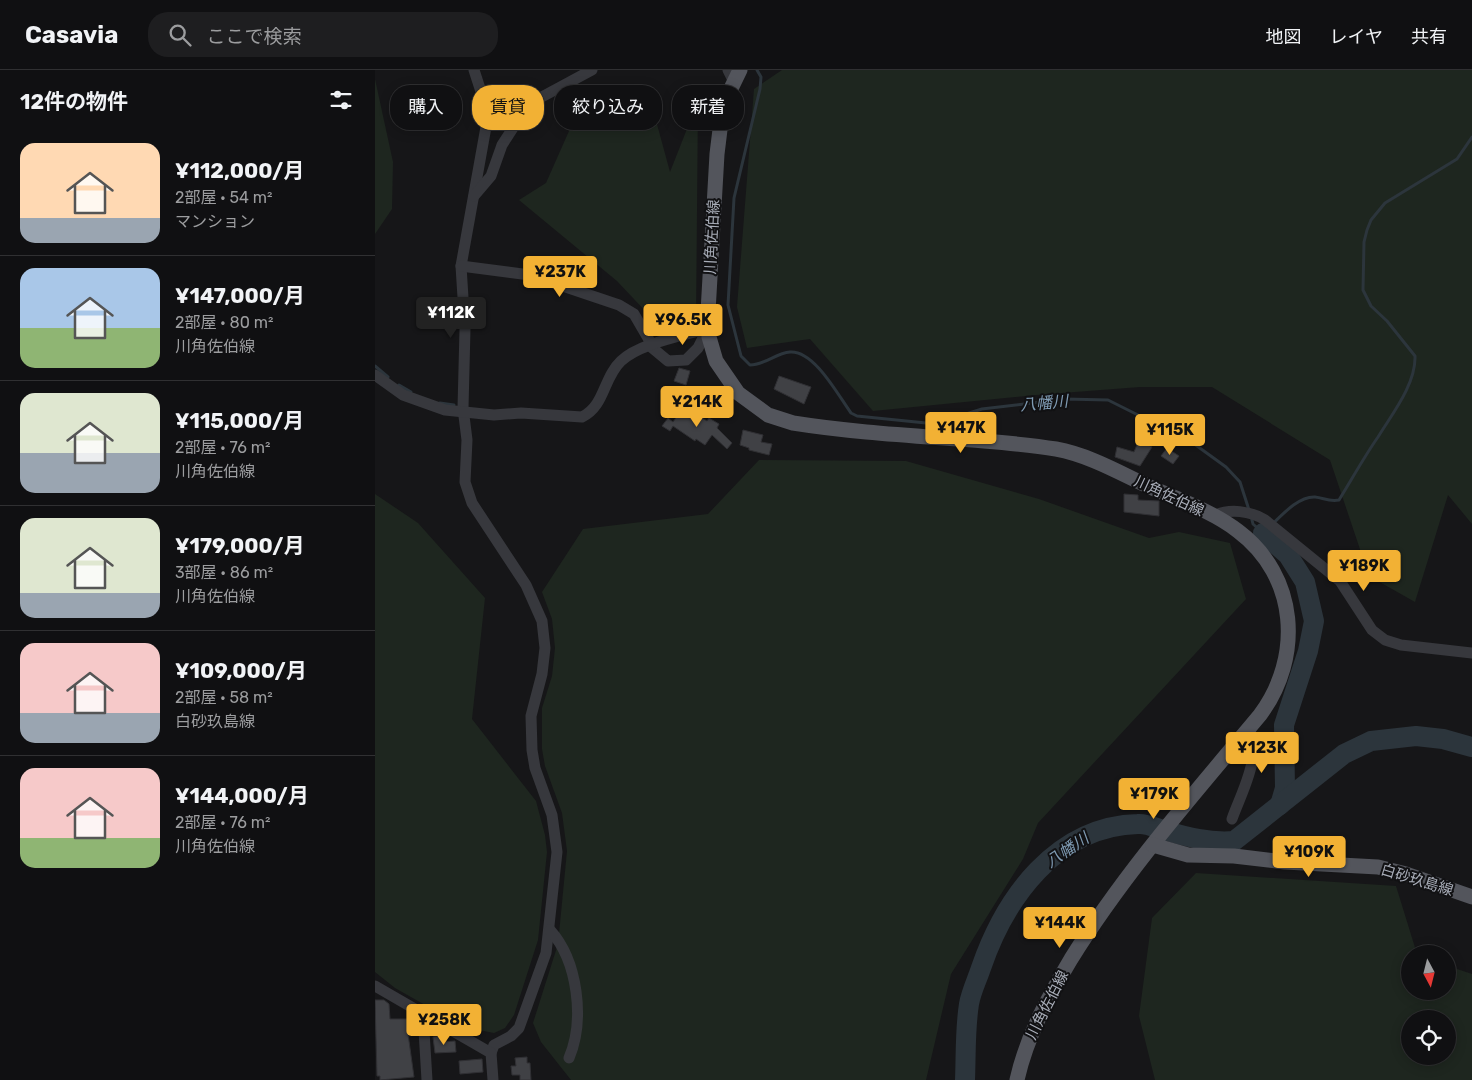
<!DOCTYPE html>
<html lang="ja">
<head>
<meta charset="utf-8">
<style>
  :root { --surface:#101012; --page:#1e1e20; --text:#f1f3f6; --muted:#9c9d9f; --line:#303032; --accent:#f2b134 }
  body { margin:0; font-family:Rubik,"Noto Sans JP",sans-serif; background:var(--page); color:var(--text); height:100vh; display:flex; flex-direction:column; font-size:19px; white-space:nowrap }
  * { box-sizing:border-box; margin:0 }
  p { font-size:16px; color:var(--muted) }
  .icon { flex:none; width:28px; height:28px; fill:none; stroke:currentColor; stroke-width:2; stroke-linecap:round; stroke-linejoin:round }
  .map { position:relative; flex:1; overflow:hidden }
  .sheet { display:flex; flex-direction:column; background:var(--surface); width:375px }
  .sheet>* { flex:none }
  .top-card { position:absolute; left:15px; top:15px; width:475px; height:45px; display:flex; gap:10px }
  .needle { width:32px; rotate:173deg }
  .buttons { position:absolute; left:1026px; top:875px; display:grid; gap:10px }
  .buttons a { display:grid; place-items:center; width:55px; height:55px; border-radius:50%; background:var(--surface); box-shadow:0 2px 12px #0003,0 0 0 1px var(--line); font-size:25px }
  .price { position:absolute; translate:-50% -42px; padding:0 11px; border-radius:5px; background:var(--accent); color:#111; font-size:16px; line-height:32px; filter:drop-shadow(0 1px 2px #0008) }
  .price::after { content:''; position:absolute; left:50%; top:30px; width:15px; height:11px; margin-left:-8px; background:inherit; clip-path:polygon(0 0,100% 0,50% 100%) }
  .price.selected { background:#222; color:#fff }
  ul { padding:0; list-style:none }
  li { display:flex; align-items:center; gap:15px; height:125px; padding:0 20px }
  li+li { border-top:1px solid var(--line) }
  li span { display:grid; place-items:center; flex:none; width:140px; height:100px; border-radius:15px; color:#555 }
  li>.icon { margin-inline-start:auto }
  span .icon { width:60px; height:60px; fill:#fffc; stroke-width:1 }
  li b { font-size:21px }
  h2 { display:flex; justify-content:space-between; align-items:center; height:60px; padding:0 20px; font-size:21px }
  .chip { padding:0 18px; border-radius:20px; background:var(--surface); box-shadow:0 2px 12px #0003,0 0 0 1px var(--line); font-size:18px; line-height:45px }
  .chip.selected { background:var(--accent); color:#111 }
  header { display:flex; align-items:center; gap:30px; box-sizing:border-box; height:70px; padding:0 25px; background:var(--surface); border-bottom:1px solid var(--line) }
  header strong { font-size:24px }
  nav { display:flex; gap:28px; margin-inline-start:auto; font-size:18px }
  .search { width:350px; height:45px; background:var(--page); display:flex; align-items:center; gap:12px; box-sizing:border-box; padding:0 18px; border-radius:20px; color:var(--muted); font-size:19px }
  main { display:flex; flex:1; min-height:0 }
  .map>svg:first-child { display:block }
  .green { fill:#1e261f; fill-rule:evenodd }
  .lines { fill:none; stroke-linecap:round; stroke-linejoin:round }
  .stream { stroke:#2c353c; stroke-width:3 }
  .river { stroke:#2c353c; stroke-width:20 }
  .building { fill:#404145; stroke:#303034 }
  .minor { stroke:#37383d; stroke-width:11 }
  .major { stroke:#53555c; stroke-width:15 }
  .labels { text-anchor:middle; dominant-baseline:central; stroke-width:4; stroke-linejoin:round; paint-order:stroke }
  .street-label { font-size:15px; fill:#a8adb8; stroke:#111113 }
  .water-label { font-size:16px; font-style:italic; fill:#7f9bb3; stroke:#111113 }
</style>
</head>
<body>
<header>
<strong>Casavia</strong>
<div class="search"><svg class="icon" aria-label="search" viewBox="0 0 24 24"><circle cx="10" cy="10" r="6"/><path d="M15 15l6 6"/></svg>ここで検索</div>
<nav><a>地図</a><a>レイヤ</a><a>共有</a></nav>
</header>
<main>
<section class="sheet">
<h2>12件の物件<svg class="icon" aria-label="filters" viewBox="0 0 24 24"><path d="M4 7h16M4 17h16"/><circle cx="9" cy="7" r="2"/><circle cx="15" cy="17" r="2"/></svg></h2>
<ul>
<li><span style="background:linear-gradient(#ffd9b3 75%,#9aa5b1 0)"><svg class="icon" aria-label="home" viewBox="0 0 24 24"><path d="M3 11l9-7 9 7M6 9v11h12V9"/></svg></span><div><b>¥112,000/月</b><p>2部屋 · 54 m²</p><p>マンション</p></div></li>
<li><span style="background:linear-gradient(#a9c7e8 60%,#8fb573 0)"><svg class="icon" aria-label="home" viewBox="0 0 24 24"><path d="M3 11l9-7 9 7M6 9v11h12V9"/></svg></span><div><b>¥147,000/月</b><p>2部屋 · 80 m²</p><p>川角佐伯線</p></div></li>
<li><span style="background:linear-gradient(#dfe7d0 60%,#9aa5b1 0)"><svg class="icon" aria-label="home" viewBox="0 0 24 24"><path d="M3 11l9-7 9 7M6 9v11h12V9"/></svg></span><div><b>¥115,000/月</b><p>2部屋 · 76 m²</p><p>川角佐伯線</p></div></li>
<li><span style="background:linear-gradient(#dfe7d0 75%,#9aa5b1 0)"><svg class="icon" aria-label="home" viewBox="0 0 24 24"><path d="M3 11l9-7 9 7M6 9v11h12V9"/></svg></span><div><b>¥179,000/月</b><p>3部屋 · 86 m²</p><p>川角佐伯線</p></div></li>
<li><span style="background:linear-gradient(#f6c9c9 70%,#9aa5b1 0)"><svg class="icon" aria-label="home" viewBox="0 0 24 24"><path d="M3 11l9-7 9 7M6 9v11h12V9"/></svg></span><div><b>¥109,000/月</b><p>2部屋 · 58 m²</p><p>白砂玖島線</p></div></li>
<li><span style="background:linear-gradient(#f6c9c9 70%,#8fb573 0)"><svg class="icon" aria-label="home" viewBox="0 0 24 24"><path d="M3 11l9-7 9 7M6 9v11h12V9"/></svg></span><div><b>¥144,000/月</b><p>2部屋 · 76 m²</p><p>川角佐伯線</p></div></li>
</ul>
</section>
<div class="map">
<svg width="1097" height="1010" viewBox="0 0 1097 1010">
  <rect width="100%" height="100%" fill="#161618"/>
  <g class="green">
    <path d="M 407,0 L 1097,0 L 1097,454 L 1073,425 L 1040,532 L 994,506 L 955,390 L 837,317 L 765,317 L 661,325 L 498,341 L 435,269 L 372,278 L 362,237 L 379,19 Z"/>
    <path d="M 0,9 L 18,92 L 17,139 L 0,164 Z"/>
    <path d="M 261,29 L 277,36 L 295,102 L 323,31 L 321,252 L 291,263 L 242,211 L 144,130 L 171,113 L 198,52 L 226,31 Z"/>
    <path d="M 384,390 L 531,391 L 664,429 L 774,468 L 804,462 L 855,473 L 871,529 L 663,753 L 648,789 L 576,904 L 551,1010 L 196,1010 L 166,972 L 158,953 L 183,874 L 192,781 L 187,743 L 170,696 L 167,679 L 167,638 L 177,606 L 180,578 L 177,549 L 167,522 L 208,459 L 333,444 Z"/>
    <path d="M 0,424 L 43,453 L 110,528 L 97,649 L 161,731 L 170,765 L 172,782 L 163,870 L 139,945 L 130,958 L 119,963 L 89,957 L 20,918 L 0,902 Z"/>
    <path d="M 821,803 L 1021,816 L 1042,884 L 1035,884 L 1035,921 L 1072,921 L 1073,896 L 1097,904 L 1097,1010 L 780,1010 L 764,946 L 777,848 ZM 1035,949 L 1072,949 L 1072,986 L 1035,986 Z"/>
  </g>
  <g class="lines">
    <g class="stream">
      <path d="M 382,0 L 386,7 L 385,19 L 359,128 L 353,235 L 366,286 L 375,295 C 390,295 401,283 415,282 C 439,280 463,325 476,343 L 482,346 L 551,353 L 565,352 L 607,339 L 690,329 L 733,330 L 765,346 L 793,355 L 851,397 L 865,412 L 874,440"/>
      <path d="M 0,296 L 13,307"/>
      <path d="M 24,315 L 36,322"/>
      <path d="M 65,333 L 79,335"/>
      <path d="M 876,446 L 878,454 L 888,463 C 902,451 921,426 940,427 C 949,428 954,432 964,430 C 977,409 989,387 1003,367 C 1017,344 1041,314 1040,286 L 1012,251 L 996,236 L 988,220 L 989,172 L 992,160 L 996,150 L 1010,133 L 1082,89 L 1097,67"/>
    </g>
    <g class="river">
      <path d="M 888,463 L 913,485 L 930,512 L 939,551 L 933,581 L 909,655 L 910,718 L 905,735"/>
      <path d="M 590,1010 C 591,985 590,959 594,934 C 596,922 602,910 606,898 C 630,828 681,756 763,754 C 771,753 781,758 788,760 C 812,767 834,773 859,771 L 969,684 L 996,671 L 1041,666 L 1068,669 L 1097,677"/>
    </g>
  </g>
  <g class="building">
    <path d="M 304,298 L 315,301 L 311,315 L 299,311 Z"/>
    <path d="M 404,306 L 436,317 L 429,334 L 399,319 Z"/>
    <path d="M 309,336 L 332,351 L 334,348 L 344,354 L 342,358 L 357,373 L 352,379 L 337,365 L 330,375 L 321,369 L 320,371 L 298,356 L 295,361 L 287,356 L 293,348 L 298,352 Z"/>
    <path d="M 368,360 L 388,365 L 386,372 L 397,374 L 394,385 L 374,380 L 374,378 L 365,375 Z"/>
    <path d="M 764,370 L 777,377 L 765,396 L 740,387 L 742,377 L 759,382 Z"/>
    <path d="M 792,378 L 804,386 L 798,394 L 786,386 Z"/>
    <path d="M 749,424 L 763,425 L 763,430 L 784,431 L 784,446 L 749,442 Z"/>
    <path d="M 0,930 L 9,930 L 14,934 L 15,949 L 37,949 L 38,963 L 33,964 L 39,1007 L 5,1010 L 5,1006 L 2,1006 Z"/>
    <path d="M 67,966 L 67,972 L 80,971 L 81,982 L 60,983 L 58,967 Z"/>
    <path d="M 152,987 L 152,993 L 155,993 L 156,1010 L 145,1010 L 145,1005 L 137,1005 L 136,996 L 141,996 L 140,988 Z"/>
    <path d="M 107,989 L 108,1002 L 85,1004 L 84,991 Z"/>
  </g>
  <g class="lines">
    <g class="minor">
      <path d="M 99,0 L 110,34 L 111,57 L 86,196 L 90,259 L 88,338 L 92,370 L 90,412 L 97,433 L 151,515 L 167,551 L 170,578 L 167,604 L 156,646 L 157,680 L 160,698 L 177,745 L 182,782 L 171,883 L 144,958 L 136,966 L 119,975 L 116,983"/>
      <path d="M 353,0 L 358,10"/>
      <path d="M 99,126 L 116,106 L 127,75 L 149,41 L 163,29 L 217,0"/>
      <path d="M 86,196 L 155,205 L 244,235 L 259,244 L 277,275"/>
      <path d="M 275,276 L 293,291 L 311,290 L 323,278 L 333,258"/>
      <path d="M 0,305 L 28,325 L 70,340 L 119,345 L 146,343 L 207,347 C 230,336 228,308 246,291 C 265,273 308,266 333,258"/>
      <path d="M 839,446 C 854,438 876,441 890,450 L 965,511 L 997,560 L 1010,570 L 1026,575 L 1097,583"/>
      <path d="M 857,749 C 867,721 887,687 874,658"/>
      <path d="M 175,860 C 203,891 210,950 194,988"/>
      <path d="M 0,916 L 116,983 L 118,1010"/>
      <path d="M 48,944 L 52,1010"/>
    </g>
    <g class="major">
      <path d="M 365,0 L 348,35 L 342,84 L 333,242 L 334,267 L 341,291 L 363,323 L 393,345 L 418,353 C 481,363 546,366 609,371 C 633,373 657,375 681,379 C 714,385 745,403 775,417 C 804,430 837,441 863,461 C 923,506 928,587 885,645 C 819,724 750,802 696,889 C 673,928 652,965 642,1010"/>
      <path d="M 778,775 L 813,785 L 859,786 L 910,792 L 1003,797 L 1031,804 L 1097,827"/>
    </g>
  </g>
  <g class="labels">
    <g class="street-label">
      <text transform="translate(337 167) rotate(-87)">川角佐伯線</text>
      <text transform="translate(794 426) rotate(25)">川角佐伯線</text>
      <text transform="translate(1042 810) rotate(17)">白砂玖島線</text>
      <text transform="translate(672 935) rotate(-63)">川角佐伯線</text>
    </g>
    <g class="water-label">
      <text transform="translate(669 333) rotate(-5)">八幡川</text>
      <text transform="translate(692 780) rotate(-34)">八幡川</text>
    </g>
  </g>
</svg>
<div class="buttons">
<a><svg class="needle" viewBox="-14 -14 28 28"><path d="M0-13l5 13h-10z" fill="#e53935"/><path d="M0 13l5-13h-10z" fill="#9c9d9f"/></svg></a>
<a><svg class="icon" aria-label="locate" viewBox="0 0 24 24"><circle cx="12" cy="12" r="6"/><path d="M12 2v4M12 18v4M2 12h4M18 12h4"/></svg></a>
</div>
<b class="price" style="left:185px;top:228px">¥237K</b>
<b class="price selected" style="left:76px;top:269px">¥112K</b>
<b class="price" style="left:308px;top:276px">¥96.5K</b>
<b class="price" style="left:322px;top:358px">¥214K</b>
<b class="price" style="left:586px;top:384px">¥147K</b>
<b class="price" style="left:795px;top:386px">¥115K</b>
<b class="price" style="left:989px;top:522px">¥189K</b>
<b class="price" style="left:887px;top:704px">¥123K</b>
<b class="price" style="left:779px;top:750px">¥179K</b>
<b class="price" style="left:934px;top:808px">¥109K</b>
<b class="price" style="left:685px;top:879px">¥144K</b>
<b class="price" style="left:69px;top:976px">¥258K</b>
<div class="top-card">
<a class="chip">購入</a>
<a class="chip selected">賃貸</a>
<a class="chip">絞り込み</a>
<a class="chip">新着</a>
</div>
</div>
</main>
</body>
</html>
